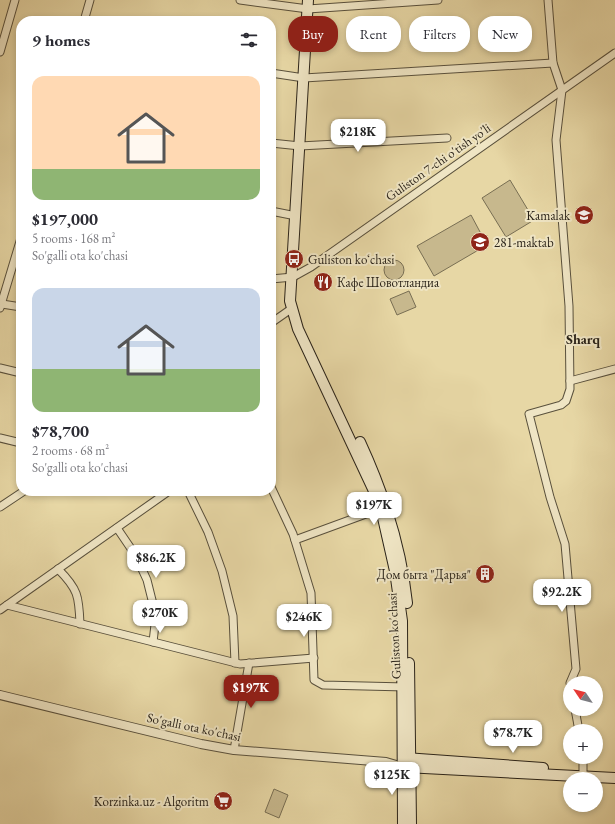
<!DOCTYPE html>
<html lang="en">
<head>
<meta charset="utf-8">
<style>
  :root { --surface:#fff; --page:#f2f2f3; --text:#2b2b33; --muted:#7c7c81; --accent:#8f2418 }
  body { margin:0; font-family:"EB Garamond",serif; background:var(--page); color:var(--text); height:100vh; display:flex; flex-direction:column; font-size:15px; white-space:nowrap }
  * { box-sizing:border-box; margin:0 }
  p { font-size:13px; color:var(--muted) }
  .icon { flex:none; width:22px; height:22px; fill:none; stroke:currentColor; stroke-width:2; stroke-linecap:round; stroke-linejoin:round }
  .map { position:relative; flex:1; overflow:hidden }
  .details { position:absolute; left:16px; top:16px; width:260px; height:480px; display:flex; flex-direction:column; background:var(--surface); border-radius:16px; box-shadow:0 2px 6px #0003 }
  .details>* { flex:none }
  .guide { position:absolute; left:288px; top:16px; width:267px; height:36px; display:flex; gap:8px }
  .needle { width:26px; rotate:305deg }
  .fabs { position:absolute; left:563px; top:676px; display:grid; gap:8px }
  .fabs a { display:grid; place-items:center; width:40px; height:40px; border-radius:50%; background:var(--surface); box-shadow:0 2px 6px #0003; font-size:20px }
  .price { position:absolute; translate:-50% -34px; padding:0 9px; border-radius:8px; background:#fff; color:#222; font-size:13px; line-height:26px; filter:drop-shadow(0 1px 2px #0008) }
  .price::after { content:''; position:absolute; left:50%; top:24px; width:12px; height:9px; margin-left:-6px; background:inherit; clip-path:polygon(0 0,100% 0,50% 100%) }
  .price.current { background:var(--accent); color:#fff }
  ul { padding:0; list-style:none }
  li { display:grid; align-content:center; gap:8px; height:212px; padding:0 16px }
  li span { display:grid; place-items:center; height:124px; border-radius:12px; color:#555 }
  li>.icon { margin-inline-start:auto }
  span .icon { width:72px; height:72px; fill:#fffc; stroke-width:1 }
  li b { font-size:17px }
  h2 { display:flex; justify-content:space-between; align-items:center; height:48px; padding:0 16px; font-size:17px }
  .chip { padding:0 14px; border-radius:16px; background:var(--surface); box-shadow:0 2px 6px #0003; font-size:14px; line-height:36px }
  .chip.current { background:var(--accent); color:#fff }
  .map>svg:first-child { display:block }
  .green { fill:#c7b88d; stroke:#786e53 }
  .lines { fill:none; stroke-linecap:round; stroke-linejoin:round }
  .minor-casing { stroke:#59503c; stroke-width:9 }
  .tertiary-casing { stroke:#59503c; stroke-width:10 }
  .secondary-casing { stroke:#2a2319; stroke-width:12 }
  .minor { stroke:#efe5c4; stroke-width:7 }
  .tertiary { stroke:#efe5c4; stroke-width:8 }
  .secondary { stroke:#efe5c4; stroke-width:10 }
  .labels { text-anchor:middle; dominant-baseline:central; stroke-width:4; stroke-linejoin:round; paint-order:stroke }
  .street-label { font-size:13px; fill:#2a2319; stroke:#efe5c4 }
  .poi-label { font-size:13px; fill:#2a2319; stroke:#efe5c4; text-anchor:end }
  .neighbourhood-label { font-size:14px; font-weight:bold; fill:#2a2319; stroke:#efe5c4 }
</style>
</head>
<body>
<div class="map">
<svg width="615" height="824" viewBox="0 0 615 824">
  <rect width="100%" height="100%" fill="#e7d7a5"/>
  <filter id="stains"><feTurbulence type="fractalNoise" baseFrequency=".005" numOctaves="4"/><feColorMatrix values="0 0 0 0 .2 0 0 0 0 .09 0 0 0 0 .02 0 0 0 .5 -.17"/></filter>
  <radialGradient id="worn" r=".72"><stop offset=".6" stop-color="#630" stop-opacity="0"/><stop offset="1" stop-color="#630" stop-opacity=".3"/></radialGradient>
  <g class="green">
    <path d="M 510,180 L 534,220 L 506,237 L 482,198 Z"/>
    <path d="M 471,215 L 487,245 L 434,276 L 417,246 Z"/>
    <circle cx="394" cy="270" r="10"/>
    <path d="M 409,291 L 416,307 L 397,315 L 390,299 Z"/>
    <path d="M 274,789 L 288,795 L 279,818 L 265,812 Z"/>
  </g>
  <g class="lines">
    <defs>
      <g id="minor">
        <path d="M 240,0 L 308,9 L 438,0"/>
        <path d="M 548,0 L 553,63 L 562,90 L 556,140 L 569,306 L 570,389 L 566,401 L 561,405 L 529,414 L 550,497 L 565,544 L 576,669 L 570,683"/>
        <path d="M 84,21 L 90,0"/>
        <path d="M 0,52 L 15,0"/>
        <path d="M 271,73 L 304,78 L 553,63"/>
        <path d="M 271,143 L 300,146 L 447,138"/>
        <path d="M 271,211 L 296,216"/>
        <path d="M 271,279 L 293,277 L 311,267 L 615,53"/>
        <path d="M 2,304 L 21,307"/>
        <path d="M 0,308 L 21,238"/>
        <path d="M 271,323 L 291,309"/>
        <path d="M 0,368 L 21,373"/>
        <path d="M 570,381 L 615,369"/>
        <path d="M 0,438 L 21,443"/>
        <path d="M 271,487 L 293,534 L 311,593 L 314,680 L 323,685 L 406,687"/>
        <path d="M 188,491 L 208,532 L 222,571 L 233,616 L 235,663"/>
        <path d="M 0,507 L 24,491"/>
        <path d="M 117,528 L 136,556 L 147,580 L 156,616 L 153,642"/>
        <path d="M 295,540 L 385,507"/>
        <path d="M 58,569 C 78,589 79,596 80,624"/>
        <path d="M 7,605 L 240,664 L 314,658"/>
        <path d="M 0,610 L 169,491"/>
        <path d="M 575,709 L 579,731"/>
        <path d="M 234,750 L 249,663"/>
        <path d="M 583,776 L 583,757"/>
      </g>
      <path id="tertiary" d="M 0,695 L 201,744 L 234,750 L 386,762 L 403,767"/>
      <g id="secondary">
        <path d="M 308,0 L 290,301 L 298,329 L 373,489 L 381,509 L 395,571 L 402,621 L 403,824"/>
        <path d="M 360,442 C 384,494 401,546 407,603"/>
        <path d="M 409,663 L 411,824"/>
        <path d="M 405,758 L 543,768"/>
        <path d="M 405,767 L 615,778"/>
      </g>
    </defs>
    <use href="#minor" class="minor-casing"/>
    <use href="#tertiary" class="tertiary-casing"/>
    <use href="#secondary" class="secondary-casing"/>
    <use href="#minor" class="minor"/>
    <use href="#tertiary" class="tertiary"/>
    <use href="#secondary" class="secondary"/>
  </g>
  <defs>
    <symbol id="school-disc" viewBox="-11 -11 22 22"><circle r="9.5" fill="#8f2418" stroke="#efe5c4"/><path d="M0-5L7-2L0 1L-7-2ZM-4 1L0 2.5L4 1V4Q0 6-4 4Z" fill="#fff"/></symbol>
    <symbol id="bus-disc" viewBox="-11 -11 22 22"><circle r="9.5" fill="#8f2418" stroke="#efe5c4"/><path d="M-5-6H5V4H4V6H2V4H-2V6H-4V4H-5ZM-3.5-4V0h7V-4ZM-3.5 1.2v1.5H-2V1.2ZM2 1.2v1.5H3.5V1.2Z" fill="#fff"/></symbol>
    <symbol id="restaurant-disc" viewBox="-11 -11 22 22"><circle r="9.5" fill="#8f2418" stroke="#efe5c4"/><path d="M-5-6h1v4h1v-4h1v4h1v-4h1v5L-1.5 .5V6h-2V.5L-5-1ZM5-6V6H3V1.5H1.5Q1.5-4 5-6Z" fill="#fff"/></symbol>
    <symbol id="building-disc" viewBox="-11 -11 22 22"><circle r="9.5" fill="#8f2418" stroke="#efe5c4"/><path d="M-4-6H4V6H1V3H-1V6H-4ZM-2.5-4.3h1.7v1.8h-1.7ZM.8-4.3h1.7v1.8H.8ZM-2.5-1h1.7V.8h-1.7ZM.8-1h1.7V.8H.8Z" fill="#fff"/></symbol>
    <symbol id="supermarket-disc" viewBox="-11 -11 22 22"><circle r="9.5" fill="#8f2418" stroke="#efe5c4"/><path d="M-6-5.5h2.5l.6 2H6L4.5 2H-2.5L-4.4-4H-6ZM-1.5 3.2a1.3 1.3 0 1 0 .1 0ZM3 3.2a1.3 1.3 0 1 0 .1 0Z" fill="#fff"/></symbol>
  </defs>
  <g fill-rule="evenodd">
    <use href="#school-disc" x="573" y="204" width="22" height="22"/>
    <use href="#school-disc" x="469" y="231" width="22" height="22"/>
    <use href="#bus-disc" x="283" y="248" width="22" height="22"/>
    <use href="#restaurant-disc" x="312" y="271" width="22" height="22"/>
    <use href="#building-disc" x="474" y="563" width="22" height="22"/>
    <use href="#supermarket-disc" x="212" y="790" width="22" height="22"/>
  </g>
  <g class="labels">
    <g class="street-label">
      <text transform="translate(438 162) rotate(-35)">Guliston 7-chi o'tish yo'li</text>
      <text transform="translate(394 636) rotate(-93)">Guliston ko'chasi</text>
      <text transform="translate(194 727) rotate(12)">So'galli ota ko'chasi</text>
    </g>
    <g class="poi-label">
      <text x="570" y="215">Kamalak</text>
      <text x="494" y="242" text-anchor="start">281-maktab</text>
      <text x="308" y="259" text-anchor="start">Guliston koʻchasi</text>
      <text x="337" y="282" text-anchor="start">Кафе Шовотландиа</text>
      <text x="471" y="574">Дом быта "Дарья"</text>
      <text x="209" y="801">Korzinka.uz - Algoritm</text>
    </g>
    <g class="neighbourhood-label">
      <text x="583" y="339">Sharq</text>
    </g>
  </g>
  <rect width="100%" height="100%" filter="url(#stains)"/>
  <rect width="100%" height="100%" fill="url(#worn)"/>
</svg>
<div class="fabs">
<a><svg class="needle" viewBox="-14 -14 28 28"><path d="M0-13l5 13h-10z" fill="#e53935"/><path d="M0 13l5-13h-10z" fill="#7c7c81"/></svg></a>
<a>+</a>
<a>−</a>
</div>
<b class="price" style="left:358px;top:153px">$218K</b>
<b class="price" style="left:374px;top:526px">$197K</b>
<b class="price" style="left:156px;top:579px">$86.2K</b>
<b class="price" style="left:562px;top:613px">$92.2K</b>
<b class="price" style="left:160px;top:634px">$270K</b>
<b class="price" style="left:304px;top:638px">$246K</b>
<b class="price current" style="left:251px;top:709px">$197K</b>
<b class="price" style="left:513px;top:754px">$78.7K</b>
<b class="price" style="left:392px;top:796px">$125K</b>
<div class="guide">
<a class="chip current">Buy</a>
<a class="chip">Rent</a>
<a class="chip">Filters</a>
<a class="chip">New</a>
</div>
<section class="details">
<h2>9 homes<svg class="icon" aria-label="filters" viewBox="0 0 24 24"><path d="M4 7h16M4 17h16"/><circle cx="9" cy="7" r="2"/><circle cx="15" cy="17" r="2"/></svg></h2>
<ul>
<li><span style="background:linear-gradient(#ffd9b3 75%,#8fb573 0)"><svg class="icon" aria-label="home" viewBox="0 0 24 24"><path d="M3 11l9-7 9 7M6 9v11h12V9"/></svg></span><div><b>$197,000</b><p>5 rooms · 168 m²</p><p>So'galli ota ko'chasi</p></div></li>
<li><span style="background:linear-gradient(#c9d6e8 65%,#8fb573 0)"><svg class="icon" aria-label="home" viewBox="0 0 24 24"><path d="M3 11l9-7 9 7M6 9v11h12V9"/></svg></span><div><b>$78,700</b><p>2 rooms · 68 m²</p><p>So'galli ota ko'chasi</p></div></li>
</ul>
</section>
</div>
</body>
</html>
